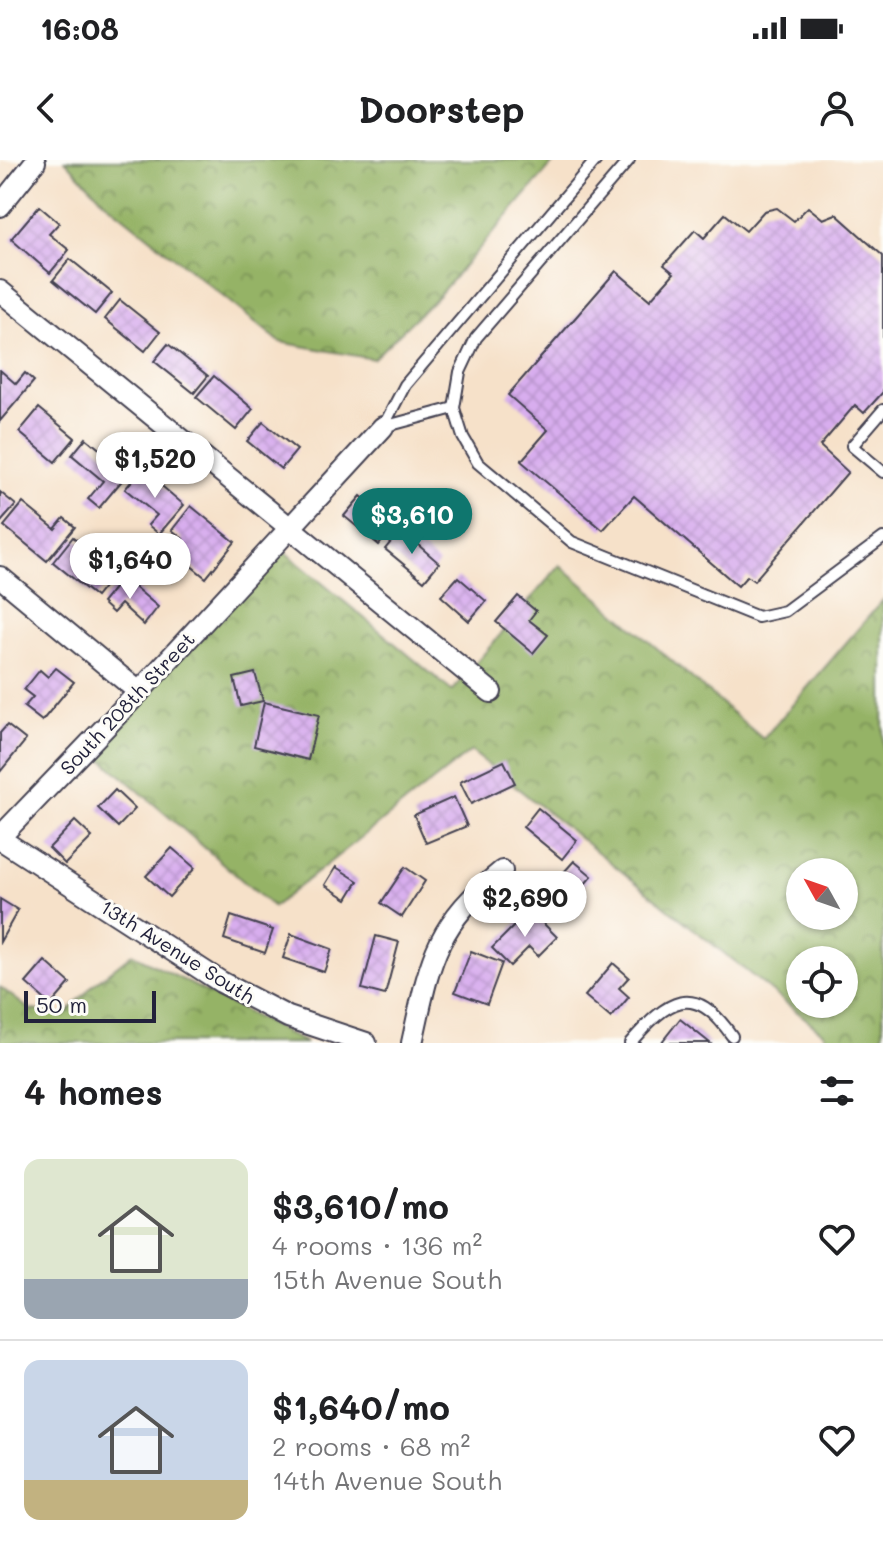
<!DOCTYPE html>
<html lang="en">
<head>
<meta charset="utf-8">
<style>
  :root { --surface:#fff; --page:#f6f6f6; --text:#202124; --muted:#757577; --line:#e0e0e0; --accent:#0f766e }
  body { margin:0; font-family:Mali,sans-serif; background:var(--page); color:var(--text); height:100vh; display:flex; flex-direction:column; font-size:30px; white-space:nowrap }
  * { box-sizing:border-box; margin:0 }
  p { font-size:26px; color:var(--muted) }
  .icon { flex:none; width:44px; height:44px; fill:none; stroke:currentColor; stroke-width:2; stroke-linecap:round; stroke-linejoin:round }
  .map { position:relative; height:883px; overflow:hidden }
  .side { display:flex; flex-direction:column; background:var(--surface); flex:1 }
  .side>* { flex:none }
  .needle { width:52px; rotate:310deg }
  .tools { position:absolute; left:786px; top:698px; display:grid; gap:16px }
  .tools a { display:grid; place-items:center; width:72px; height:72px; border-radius:50%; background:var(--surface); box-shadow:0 2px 6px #0004; font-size:40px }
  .scale { position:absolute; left:24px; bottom:20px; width:132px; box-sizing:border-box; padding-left:8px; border:4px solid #22223b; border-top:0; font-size:22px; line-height:28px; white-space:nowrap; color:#22223b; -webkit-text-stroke:6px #fdfcf7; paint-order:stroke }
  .price { position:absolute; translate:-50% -68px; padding:0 18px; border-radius:28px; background:#fff; color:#222; font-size:26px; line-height:52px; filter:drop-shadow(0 2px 4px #0008) }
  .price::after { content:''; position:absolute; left:50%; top:48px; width:24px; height:18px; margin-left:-12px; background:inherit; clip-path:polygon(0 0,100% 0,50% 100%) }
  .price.current { background:var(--accent); color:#fff }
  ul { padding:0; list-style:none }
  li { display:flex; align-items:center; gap:24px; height:200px; padding:0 24px }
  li+li { border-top:2px solid var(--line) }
  li span { display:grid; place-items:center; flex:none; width:224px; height:160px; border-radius:16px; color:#555 }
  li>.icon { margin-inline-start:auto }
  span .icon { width:96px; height:96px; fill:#fffc; stroke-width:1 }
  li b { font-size:34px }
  h2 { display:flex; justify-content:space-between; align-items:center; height:96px; padding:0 24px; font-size:34px }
  .status { display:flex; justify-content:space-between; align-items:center; height:56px; padding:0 40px; background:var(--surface); direction:ltr }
  .status svg { height:22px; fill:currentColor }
  header { display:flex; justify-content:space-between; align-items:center; height:104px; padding:0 24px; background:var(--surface); font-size:36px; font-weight:700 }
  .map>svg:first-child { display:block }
  .forest { fill:url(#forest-crowns); stroke:#5c6a50; stroke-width:2; fill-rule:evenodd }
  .building { fill:url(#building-cross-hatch) }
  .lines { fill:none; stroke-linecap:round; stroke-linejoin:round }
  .lane-casing { stroke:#423f50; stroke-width:14 }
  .street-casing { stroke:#423f50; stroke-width:24 }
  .lane { stroke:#fff; stroke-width:10 }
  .street { stroke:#fff; stroke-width:20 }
  .labels { text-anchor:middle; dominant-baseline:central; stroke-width:6; stroke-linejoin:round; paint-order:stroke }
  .street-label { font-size:20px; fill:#22223b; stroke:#fdfcf7 }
</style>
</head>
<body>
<div class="status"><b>16:08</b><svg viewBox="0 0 49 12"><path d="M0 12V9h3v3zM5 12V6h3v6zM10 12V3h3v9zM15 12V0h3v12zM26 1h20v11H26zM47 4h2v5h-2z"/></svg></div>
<header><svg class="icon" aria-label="back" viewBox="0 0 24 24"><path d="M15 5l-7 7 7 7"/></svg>Doorstep<svg class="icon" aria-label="person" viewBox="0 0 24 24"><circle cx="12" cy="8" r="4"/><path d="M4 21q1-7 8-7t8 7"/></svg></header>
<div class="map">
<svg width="883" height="883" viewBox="0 0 883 883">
  <defs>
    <pattern id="forest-crowns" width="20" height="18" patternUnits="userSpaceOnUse" patternTransform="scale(2)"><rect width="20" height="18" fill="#95b366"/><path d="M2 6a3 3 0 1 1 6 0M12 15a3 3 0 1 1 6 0" fill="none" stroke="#799155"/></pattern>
    <pattern id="building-cross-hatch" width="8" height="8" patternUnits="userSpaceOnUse" patternTransform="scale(2)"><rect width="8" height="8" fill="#d8adee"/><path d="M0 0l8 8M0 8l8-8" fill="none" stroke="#b995cd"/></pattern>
  </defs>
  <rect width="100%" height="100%" fill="#fdfcf7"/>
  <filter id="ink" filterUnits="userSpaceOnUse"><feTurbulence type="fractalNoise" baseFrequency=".0125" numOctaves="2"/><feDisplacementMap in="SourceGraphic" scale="16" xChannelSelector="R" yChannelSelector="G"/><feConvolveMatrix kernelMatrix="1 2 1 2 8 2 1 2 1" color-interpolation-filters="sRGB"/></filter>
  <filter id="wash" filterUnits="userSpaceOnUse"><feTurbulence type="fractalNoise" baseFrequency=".006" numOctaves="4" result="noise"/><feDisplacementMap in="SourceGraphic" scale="32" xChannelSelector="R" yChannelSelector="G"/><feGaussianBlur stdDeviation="1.8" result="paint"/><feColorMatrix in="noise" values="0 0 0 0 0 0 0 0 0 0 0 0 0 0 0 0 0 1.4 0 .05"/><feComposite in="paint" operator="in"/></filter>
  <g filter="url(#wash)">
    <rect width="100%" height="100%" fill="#f6e1c9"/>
    <g class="forest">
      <path d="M 65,0 L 556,0 L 438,136 L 373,199 L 280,182 L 104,41 Z"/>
      <path d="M 274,383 L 452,531 L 560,405 L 763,579 L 883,440 L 883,883 L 821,883 L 825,874 L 471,591 L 273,747 L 88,587 ZM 800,712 L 844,712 L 844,756 L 800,756 ZM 800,800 L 844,800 L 844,844 L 800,844 Z"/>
      <path d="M 132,794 L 306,883 L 0,883 L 0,827 L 29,849 L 64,856 L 94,824 Z"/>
    </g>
    <g id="blocks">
      <g class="building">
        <path d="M 39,46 L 59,63 L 49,74 L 69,90 L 50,113 L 11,79 Z"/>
        <path d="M 808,47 L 823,59 L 836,54 L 883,96 L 883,232 L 864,253 L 855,245 L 820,286 L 848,312 L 754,421 L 747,416 L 738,426 L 634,336 L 603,370 L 521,301 L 548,270 L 508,235 L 616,111 L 650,140 L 674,113 L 664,105 L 695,70 L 704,78 L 725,54 L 746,71 L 764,51 L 777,48 L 794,61 Z"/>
        <path d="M 70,99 L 112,133 L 95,154 L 53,120 Z"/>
        <path d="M 120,140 L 160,172 L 145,191 L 105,159 Z"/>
        <path d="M 168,184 L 208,216 L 194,233 L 154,201 Z"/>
        <path d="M 0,210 L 16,224 L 25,213 L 34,221 L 0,261 Z"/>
        <path d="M 214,216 L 253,249 L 236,270 L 196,237 Z"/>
        <path d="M 39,248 L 75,278 L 55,302 L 19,272 Z"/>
        <path d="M 263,262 L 297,290 L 281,309 L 247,281 Z"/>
        <path d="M 86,278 L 119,305 L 126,297 L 135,305 L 99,348 L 88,339 L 103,321 L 72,295 Z"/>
        <path d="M 142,309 L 184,345 L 159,374 L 148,365 L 157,355 L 125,329 Z"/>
        <path d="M 0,332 L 16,345 L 0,363 Z"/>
        <path d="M 361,336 L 395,365 L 379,385 L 344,356 Z"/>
        <path d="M 23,343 L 55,369 L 64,358 L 75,367 L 47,401 L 4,366 Z"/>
        <path d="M 191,346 L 235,382 L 206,418 L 173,391 L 183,379 L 172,370 Z"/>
        <path d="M 401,370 L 439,403 L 424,421 L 385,389 Z"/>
        <path d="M 73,377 L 116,412 L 96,437 L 53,402 Z"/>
        <path d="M 123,417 L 158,447 L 144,465 L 121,444 L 113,453 L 102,443 Z"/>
        <path d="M 458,417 L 486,441 L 469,461 L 441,436 Z"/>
        <path d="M 518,436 L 536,451 L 529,460 L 548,475 L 533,493 L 496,462 Z"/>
        <path d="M 56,508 L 74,522 L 42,561 L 24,547 L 33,537 L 24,530 L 40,510 L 48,517 Z"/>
        <path d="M 255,513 L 263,541 L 241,546 L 234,518 Z"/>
        <path d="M 264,542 L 319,555 L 308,600 L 254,586 Z"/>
        <path d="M 7,565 L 26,580 L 0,612 L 0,573 Z"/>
        <path d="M 504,601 L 515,623 L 471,644 L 460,622 Z"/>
        <path d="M 115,630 L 135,649 L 118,667 L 98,648 Z"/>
        <path d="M 454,637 L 467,666 L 426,683 L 414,655 Z"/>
        <path d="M 538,648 L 577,680 L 562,699 L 523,667 Z"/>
        <path d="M 75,661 L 92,677 L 65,704 L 49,688 Z"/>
        <path d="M 172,688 L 195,708 L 169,737 L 146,716 Z"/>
        <path d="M 574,701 L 592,716 L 573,737 L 582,745 L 573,756 L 564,748 L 554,758 L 537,742 Z"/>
        <path d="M 336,707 L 358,721 L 347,739 L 325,725 Z"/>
        <path d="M 405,707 L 425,721 L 402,757 L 381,743 Z"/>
        <path d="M 0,739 L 18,750 L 0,782 Z"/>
        <path d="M 530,750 L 557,777 L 538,796 L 529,787 L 510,806 L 492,788 Z"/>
        <path d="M 231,756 L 273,770 L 265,793 L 224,779 Z"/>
        <path d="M 291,774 L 332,789 L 324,812 L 283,798 Z"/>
        <path d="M 376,776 L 399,782 L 385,835 L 362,829 Z"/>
        <path d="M 471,791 L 502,803 L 487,844 L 455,832 Z"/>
        <path d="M 45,801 L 70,823 L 51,845 L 26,823 Z"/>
        <path d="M 613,803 L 629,817 L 619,828 L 629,837 L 611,858 L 585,836 Z"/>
        <path d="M 680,859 L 710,883 L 661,883 Z"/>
      </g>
    </g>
  </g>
  <g filter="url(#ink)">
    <use href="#blocks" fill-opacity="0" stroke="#423f50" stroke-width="2"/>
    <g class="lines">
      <defs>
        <g id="lane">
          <path d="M 629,0 L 476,178 L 460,212 L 454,248 L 463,277 L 478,303 L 572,382 L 758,457 L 785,451 L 883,378"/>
          <path d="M 883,250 L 852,286 L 883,312"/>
          <path d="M 383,267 L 405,225 L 596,0"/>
          <path d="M 383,267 L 454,248"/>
          <path d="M 630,883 C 668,840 693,820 732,876"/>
        </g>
        <g id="street">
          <path d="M 0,46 L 35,2"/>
          <path d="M 0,131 L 491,532"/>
          <path d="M 0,417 L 139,532"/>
          <path d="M 0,677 L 139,532 L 383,267"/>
          <path d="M 0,679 L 221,822 L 288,857 L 366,883"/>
          <path d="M 412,883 C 430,801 434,766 502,711"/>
        </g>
      </defs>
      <use href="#lane" class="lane-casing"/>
      <use href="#street" class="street-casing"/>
      <use href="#lane" class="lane"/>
      <use href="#street" class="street"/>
    </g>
  </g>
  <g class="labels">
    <g class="street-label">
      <text transform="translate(127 543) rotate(-47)">South 208th Street</text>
      <text transform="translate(178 791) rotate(32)">13th Avenue South</text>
    </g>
  </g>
</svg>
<div class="tools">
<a><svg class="needle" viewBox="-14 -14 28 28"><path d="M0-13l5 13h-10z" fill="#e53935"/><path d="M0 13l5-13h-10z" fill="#757577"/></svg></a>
<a><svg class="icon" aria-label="locate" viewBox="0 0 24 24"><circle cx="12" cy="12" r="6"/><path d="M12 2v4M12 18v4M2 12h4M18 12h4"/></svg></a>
</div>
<div class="scale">50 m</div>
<b class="price" style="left:155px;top:340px">$1,520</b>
<b class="price current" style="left:412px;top:396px">$3,610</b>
<b class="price" style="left:130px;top:441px">$1,640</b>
<b class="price" style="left:525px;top:779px">$2,690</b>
</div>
<section class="side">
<h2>4 homes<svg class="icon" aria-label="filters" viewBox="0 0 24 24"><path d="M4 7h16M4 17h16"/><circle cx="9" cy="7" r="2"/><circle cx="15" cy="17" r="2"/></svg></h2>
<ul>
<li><span style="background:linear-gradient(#dfe7d0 75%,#9aa5b1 0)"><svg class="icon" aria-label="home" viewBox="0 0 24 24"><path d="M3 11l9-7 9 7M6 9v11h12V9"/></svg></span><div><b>$3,610/mo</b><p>4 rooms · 136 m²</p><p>15th Avenue South</p></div><svg class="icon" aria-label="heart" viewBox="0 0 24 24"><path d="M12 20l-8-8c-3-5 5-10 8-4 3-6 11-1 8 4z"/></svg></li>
<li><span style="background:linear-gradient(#c9d6e8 75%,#c2b280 0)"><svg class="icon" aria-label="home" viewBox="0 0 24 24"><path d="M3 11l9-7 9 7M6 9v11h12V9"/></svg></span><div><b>$1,640/mo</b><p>2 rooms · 68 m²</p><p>14th Avenue South</p></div><svg class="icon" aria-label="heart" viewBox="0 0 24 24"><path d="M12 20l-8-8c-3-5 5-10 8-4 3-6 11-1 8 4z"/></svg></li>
</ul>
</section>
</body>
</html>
